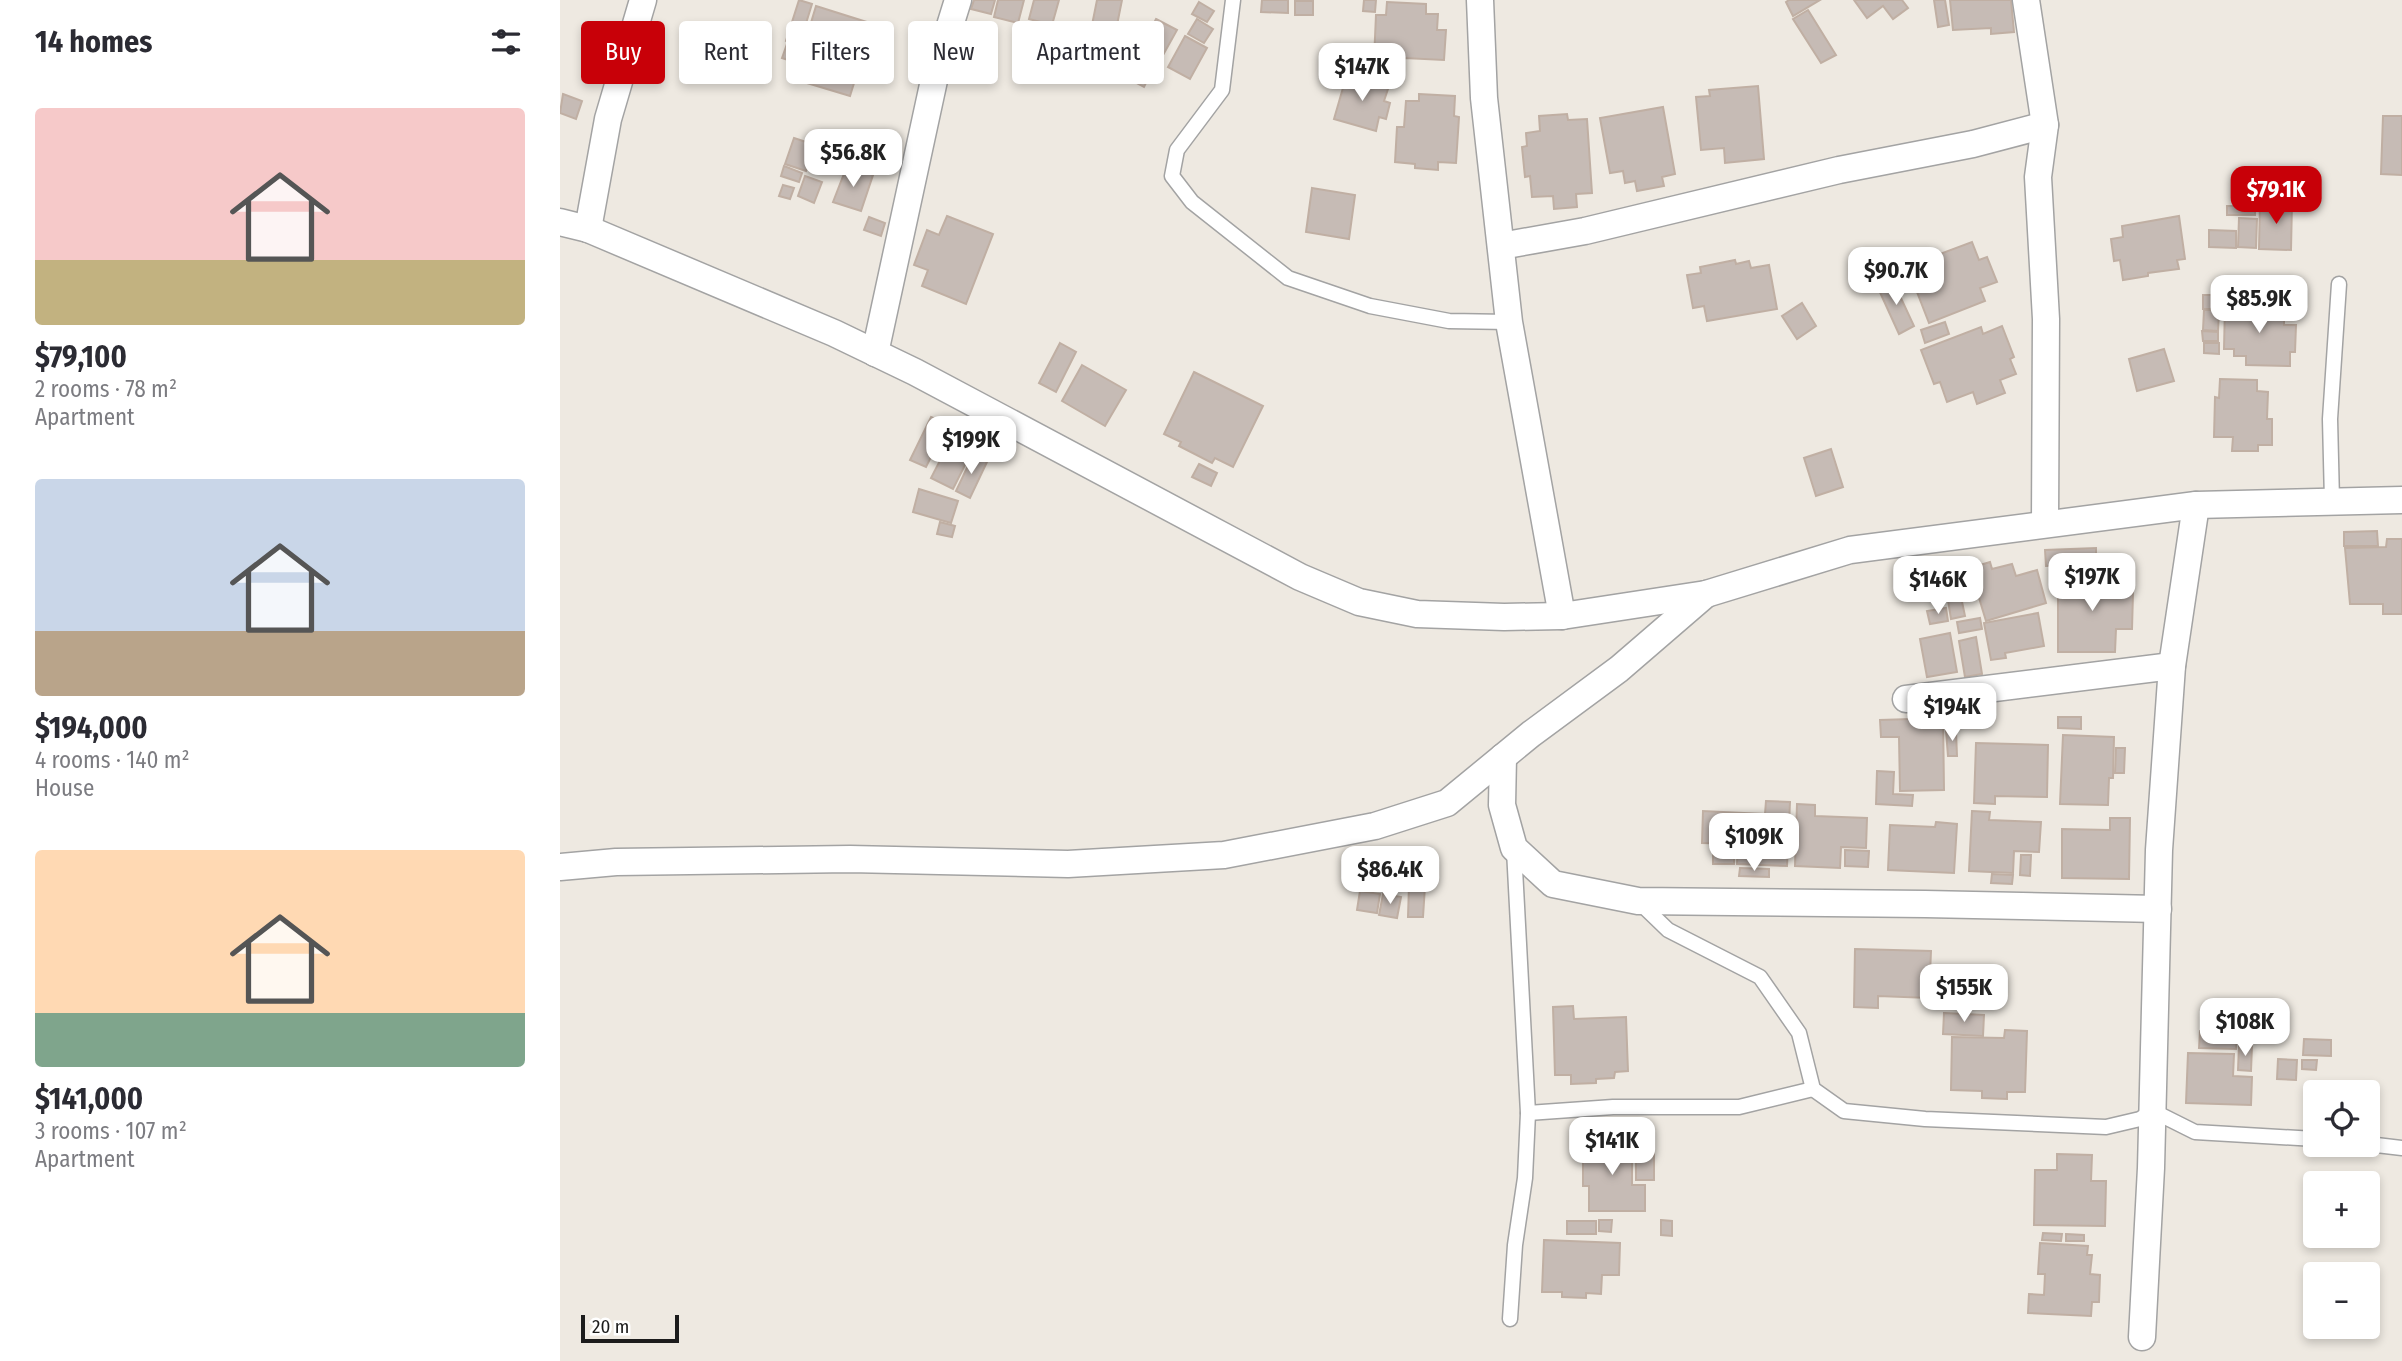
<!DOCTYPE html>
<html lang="en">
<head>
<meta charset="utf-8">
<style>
  :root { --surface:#fff; --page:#f7f7f7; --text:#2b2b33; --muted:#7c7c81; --accent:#c80008 }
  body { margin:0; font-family:"Fira Sans Condensed",sans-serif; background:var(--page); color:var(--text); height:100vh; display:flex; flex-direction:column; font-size:26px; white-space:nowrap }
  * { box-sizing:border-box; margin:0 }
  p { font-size:23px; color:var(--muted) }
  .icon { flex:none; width:38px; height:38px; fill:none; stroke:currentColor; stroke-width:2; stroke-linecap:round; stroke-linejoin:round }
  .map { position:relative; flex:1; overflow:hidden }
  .side { display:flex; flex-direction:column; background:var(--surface); width:560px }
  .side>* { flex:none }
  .top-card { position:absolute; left:21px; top:21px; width:665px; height:63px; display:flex; gap:14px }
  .tools { position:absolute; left:1743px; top:1080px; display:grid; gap:14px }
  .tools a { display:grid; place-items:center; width:77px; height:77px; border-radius:7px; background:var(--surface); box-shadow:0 4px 10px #0003; font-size:35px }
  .scale { position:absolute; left:21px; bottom:18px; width:98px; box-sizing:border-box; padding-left:7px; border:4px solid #1c1c1c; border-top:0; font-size:19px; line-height:24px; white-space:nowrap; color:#1c1c1c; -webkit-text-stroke:5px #fff; paint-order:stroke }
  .price { position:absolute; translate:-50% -60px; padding:0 16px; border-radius:14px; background:#fff; color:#222; font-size:23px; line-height:46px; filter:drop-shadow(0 2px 4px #0008) }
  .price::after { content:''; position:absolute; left:50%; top:42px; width:21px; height:16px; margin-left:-10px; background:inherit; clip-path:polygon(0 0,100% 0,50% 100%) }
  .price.selected { background:var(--accent); color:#fff }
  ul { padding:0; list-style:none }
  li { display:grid; align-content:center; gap:14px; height:371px; padding:0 35px }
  li span { display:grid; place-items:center; height:217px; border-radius:7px; color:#555 }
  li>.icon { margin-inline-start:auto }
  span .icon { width:126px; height:126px; fill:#fffc; stroke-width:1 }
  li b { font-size:30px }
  h2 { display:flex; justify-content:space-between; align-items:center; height:84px; padding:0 35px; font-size:30px }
  .pill { padding:0 24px; border-radius:7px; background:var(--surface); box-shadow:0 4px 10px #0003; font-size:24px; line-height:63px }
  .pill.selected { background:var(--accent); color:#fff }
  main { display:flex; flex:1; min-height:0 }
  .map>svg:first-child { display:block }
  .building { fill:#c6bbb5; stroke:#c0afa3; stroke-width:2 }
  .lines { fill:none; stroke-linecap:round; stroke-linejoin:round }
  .lane-casing { stroke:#a3a3a3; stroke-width:17 }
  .street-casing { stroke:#a3a3a3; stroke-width:29 }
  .lane { stroke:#fff; stroke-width:14 }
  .street { stroke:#fff; stroke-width:26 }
</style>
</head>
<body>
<main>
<section class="side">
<h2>14 homes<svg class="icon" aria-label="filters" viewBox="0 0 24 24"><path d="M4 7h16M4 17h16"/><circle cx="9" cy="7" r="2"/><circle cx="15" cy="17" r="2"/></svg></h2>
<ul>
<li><span style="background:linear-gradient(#f6c9c9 70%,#c2b280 0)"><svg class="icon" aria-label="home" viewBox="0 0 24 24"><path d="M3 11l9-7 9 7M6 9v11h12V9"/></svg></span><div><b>$79,100</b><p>2 rooms · 78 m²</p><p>Apartment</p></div></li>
<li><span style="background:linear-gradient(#c9d6e8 70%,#b9a48a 0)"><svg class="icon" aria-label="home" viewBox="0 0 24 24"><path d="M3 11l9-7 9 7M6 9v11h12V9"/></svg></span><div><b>$194,000</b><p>4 rooms · 140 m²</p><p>House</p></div></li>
<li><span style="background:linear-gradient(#ffd9b3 75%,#7fa58c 0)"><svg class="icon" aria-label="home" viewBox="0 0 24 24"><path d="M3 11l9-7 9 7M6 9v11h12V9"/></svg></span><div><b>$141,000</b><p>3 rooms · 107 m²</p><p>Apartment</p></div></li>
</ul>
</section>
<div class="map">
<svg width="1842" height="1361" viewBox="0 0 1842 1361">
  <rect width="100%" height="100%" fill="#eee9e1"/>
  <g class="building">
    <path d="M 239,0 L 252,4 L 239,46 L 226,41 Z"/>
    <path d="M 414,0 L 435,0 L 431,14 L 411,9 Z"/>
    <path d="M 438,0 L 464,0 L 458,23 L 434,17 Z"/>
    <path d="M 474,0 L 499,0 L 492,25 L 469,19 Z"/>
    <path d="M 537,0 L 562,0 L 555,35 L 531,30 Z"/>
    <path d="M 702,0 L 728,0 L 728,13 L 701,12 Z"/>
    <path d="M 804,0 L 816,0 L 815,12 L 803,11 Z"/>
    <path d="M 1229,0 L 1260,0 L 1233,16 L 1226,2 Z"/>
    <path d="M 1294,0 L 1342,0 L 1348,8 L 1333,19 L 1323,6 L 1307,18 Z"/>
    <path d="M 1374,0 L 1385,0 L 1389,25 L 1378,27 Z"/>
    <path d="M 1390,0 L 1451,0 L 1454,32 L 1431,34 L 1431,28 L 1393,30 Z"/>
    <rect x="735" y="1" width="18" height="14"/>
    <path d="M 639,2 L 654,11 L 647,22 L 632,14 Z"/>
    <path d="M 827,2 L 866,4 L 866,14 L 878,14 L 877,30 L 886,30 L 884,60 L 844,58 L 843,61 L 814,60 L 816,15 L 826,15 Z"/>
    <path d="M 256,6 L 313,24 L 308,40 L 319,44 L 310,71 L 299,67 L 290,96 L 237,80 L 247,46 L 244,46 Z"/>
    <path d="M 1248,10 L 1276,55 L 1261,63 L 1233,19 Z"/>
    <path d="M 596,19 L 617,30 L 602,57 L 582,46 Z"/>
    <path d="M 637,19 L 653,29 L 644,43 L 628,34 Z"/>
    <path d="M 625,36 L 647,48 L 630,79 L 608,67 Z"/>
    <path d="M 552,38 L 574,50 L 565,67 L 543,55 Z"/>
    <path d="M 227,44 L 242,48 L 238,63 L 222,58 Z"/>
    <path d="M 580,62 L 593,69 L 584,87 L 571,80 Z"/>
    <path d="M 787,74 L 829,86 L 824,101 L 830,103 L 826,119 L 819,117 L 816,131 L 774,119 Z"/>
    <path d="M 1198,86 L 1204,159 L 1165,163 L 1164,148 L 1141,150 L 1136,97 L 1150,96 L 1149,90 Z"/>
    <path d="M 3,94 L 22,101 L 16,119 L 0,113 Z"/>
    <path d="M 859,94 L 895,96 L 894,116 L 899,117 L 896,163 L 878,162 L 878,170 L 855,168 L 855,164 L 835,162 L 837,127 L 844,127 L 846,101 L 859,101 Z"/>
    <path d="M 1103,107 L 1115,174 L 1102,177 L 1104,186 L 1077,191 L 1075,181 L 1065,183 L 1063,171 L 1050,173 L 1040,118 Z"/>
    <path d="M 1007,114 L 1008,120 L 1027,119 L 1032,193 L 1016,194 L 1017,207 L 994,209 L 993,196 L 972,197 L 970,176 L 965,177 L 962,147 L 967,146 L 966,133 L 980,131 L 979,116 Z"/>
    <path d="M 1823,116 L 1842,116 L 1842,175 L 1821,174 Z"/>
    <path d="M 234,138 L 255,145 L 246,171 L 225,164 Z"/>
    <path d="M 224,166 L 242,173 L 239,182 L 221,176 Z"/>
    <path d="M 287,166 L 313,175 L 301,211 L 273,202 Z"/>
    <path d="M 245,176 L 262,182 L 254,203 L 238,196 Z"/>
    <path d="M 223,185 L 234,188 L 230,199 L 219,196 Z"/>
    <path d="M 752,188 L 795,195 L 789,239 L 746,232 Z"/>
    <path d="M 1700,201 L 1732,202 L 1731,250 L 1699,249 Z"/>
    <rect x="1667" y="206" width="28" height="9"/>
    <path d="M 387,216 L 433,234 L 406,304 L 362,286 L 368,270 L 354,265 L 367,230 L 379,235 Z"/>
    <path d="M 1619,216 L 1625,259 L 1617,260 L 1619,269 L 1588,273 L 1588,276 L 1563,280 L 1560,260 L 1554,261 L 1551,239 L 1563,237 L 1562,226 Z"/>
    <path d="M 309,217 L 325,223 L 321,236 L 304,230 Z"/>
    <path d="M 1679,218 L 1697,219 L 1696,248 L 1678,247 Z"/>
    <path d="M 1649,230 L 1676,231 L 1676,248 L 1649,247 Z"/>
    <path d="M 1412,242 L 1419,260 L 1427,257 L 1437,282 L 1420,288 L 1425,301 L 1369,323 L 1352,279 L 1360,276 L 1356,263 Z"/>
    <path d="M 1175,260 L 1176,264 L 1189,261 L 1191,268 L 1209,265 L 1217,309 L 1147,321 L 1144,306 L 1133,308 L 1127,275 L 1141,273 L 1140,267 Z"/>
    <path d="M 1333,281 L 1354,326 L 1339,334 L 1318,288 Z"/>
    <path d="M 1655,284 L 1686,285 L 1685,300 L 1654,299 Z"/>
    <path d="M 1643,295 L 1653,295 L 1653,301 L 1657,302 L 1657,309 L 1643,309 Z"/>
    <path d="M 1242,303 L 1256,326 L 1237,339 L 1222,316 Z"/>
    <path d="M 1665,305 L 1724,306 L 1724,325 L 1736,325 L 1735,352 L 1730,352 L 1730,366 L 1686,365 L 1686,356 L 1674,356 L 1674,349 L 1664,349 Z"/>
    <path d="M 1644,310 L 1659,310 L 1658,331 L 1643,330 Z"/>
    <path d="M 1385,322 L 1389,334 L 1365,343 L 1361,330 Z"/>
    <path d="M 1442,326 L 1454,357 L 1450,359 L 1456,374 L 1440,380 L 1445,393 L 1417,404 L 1413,392 L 1387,402 L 1380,382 L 1374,384 L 1361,350 L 1421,327 L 1423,334 Z"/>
    <path d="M 1642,331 L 1658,332 L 1658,341 L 1643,341 Z"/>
    <path d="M 500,343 L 516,352 L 496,392 L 479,383 Z"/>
    <path d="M 1644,343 L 1659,343 L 1659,354 L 1644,353 Z"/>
    <path d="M 1604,349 L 1614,381 L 1577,391 L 1569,359 Z"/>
    <path d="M 522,365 L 566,390 L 545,426 L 502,401 Z"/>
    <path d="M 634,372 L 703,406 L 673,467 L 655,458 L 652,463 L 619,446 L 621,442 L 604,434 Z"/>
    <path d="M 1660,379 L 1697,380 L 1697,391 L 1708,392 L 1707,419 L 1712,419 L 1712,445 L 1698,445 L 1698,451 L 1672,451 L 1673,437 L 1654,437 L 1655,397 L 1659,398 Z"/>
    <path d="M 371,417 L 387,425 L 366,467 L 350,460 Z"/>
    <path d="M 399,424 L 432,440 L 425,454 L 392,438 Z"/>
    <path d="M 389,443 L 411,453 L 393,489 L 371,478 Z"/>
    <path d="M 1271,449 L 1283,487 L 1256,496 L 1244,458 Z"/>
    <path d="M 413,455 L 427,462 L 410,498 L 396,491 Z"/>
    <path d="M 639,464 L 657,473 L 651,486 L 632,477 Z"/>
    <path d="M 359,489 L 398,501 L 391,523 L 353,512 Z"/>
    <path d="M 380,522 L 395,526 L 392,537 L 377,534 Z"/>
    <path d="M 1817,531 L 1818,546 L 1784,546 L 1784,532 Z"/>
    <path d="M 1827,539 L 1842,539 L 1842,614 L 1823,614 L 1823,604 L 1790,604 L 1785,548 L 1826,547 Z"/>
    <path d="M 1536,548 L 1536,564 L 1486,566 L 1485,550 Z"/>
    <path d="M 1430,562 L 1432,569 L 1452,564 L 1456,576 L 1477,570 L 1486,603 L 1426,621 L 1410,568 Z"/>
    <path d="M 1403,571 L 1407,592 L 1388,596 L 1384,574 Z"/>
    <path d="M 1498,577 L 1567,577 L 1567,593 L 1573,593 L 1572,629 L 1556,629 L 1555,652 L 1498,652 Z"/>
    <path d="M 1401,597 L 1405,616 L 1391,619 L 1388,600 Z"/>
    <path d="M 1386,608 L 1388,621 L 1370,624 L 1367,611 Z"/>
    <path d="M 1478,613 L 1484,646 L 1445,653 L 1446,658 L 1431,660 L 1424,623 Z"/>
    <path d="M 1420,618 L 1422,629 L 1399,633 L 1397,622 Z"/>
    <path d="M 1390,633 L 1397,672 L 1367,677 L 1360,639 Z"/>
    <path d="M 1416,637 L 1422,674 L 1405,677 L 1399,641 Z"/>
    <path d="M 1498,717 L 1521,717 L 1521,729 L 1498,728 Z"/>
    <path d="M 1383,718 L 1384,790 L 1340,791 L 1339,737 L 1321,737 L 1320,720 Z"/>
    <path d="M 1386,731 L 1396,731 L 1397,756 L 1388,756 Z"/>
    <path d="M 1503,735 L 1554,737 L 1553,778 L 1549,778 L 1548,805 L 1500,804 Z"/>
    <path d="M 1416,743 L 1488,745 L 1487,797 L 1435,796 L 1435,804 L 1414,803 Z"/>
    <path d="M 1556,748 L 1565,748 L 1564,773 L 1555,773 Z"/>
    <path d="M 1317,771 L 1334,772 L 1333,794 L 1353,795 L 1352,806 L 1316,804 Z"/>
    <path d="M 1206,801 L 1230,802 L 1227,866 L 1177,864 L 1178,844 L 1142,843 L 1143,811 L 1205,814 Z"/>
    <path d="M 1237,804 L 1255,805 L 1255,816 L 1307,818 L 1306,848 L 1281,847 L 1280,868 L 1235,866 Z"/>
    <path d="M 1412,811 L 1430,812 L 1429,820 L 1481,822 L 1479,852 L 1454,851 L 1453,873 L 1409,871 Z"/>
    <path d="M 1550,818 L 1570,818 L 1569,879 L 1502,878 L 1502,829 L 1550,830 Z"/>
    <path d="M 1376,822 L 1397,824 L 1394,873 L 1328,870 L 1330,825 L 1375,827 Z"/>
    <path d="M 1153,849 L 1174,850 L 1174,864 L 1153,864 Z"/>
    <path d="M 1285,850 L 1309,851 L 1308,867 L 1285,866 Z"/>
    <path d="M 1461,855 L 1471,855 L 1470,876 L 1460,875 Z"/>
    <path d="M 1180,868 L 1209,869 L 1209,877 L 1179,876 Z"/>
    <path d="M 1432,874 L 1453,875 L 1452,884 L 1431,883 Z"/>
    <path d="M 849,885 L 865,886 L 863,917 L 848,917 Z"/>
    <path d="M 800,891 L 820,894 L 817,913 L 797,910 Z"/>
    <path d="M 823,894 L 841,897 L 837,918 L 819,915 Z"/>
    <path d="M 1295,949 L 1371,951 L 1369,998 L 1318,996 L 1318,1008 L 1294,1007 Z"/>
    <path d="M 1013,1006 L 1014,1019 L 1066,1017 L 1068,1071 L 1055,1072 L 1054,1078 L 1036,1079 L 1036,1083 L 1011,1084 L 1011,1075 L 995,1075 L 993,1007 Z"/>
    <path d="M 1384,1013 L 1424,1015 L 1423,1036 L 1383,1034 Z"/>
    <path d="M 1445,1030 L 1467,1031 L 1465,1092 L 1447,1092 L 1447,1099 L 1422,1098 L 1422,1091 L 1391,1090 L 1392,1037 L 1444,1038 Z"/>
    <path d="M 1640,1031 L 1677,1032 L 1676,1049 L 1639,1048 Z"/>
    <path d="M 1744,1039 L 1771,1040 L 1771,1056 L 1743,1055 Z"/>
    <path d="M 1679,1045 L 1692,1046 L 1691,1071 L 1678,1070 Z"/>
    <path d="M 1628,1053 L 1674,1054 L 1673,1076 L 1692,1077 L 1691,1105 L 1626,1103 Z"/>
    <path d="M 1718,1059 L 1737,1060 L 1736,1080 L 1717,1079 Z"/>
    <path d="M 1742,1060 L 1757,1060 L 1756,1070 L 1742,1069 Z"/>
    <rect x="1076" y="1131" width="18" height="49"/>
    <path d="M 1029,1140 L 1072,1140 L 1072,1185 L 1085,1185 L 1085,1211 L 1029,1211 L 1029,1186 L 1023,1186 L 1023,1149 L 1029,1149 Z"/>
    <path d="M 1497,1154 L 1532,1155 L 1531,1181 L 1546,1181 L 1545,1226 L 1474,1225 L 1475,1170 L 1497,1170 Z"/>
    <path d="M 1039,1220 L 1052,1220 L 1051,1232 L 1039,1231 Z"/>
    <path d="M 1101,1220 L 1112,1221 L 1112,1236 L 1101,1235 Z"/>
    <rect x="1007" y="1221" width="29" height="13"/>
    <path d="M 1483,1233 L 1502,1234 L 1501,1241 L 1482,1240 Z"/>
    <path d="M 1506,1234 L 1524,1235 L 1524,1241 L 1506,1241 Z"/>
    <path d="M 984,1240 L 1060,1243 L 1059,1275 L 1042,1275 L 1041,1294 L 1026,1293 L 1026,1298 L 1002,1297 L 1002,1292 L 982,1292 Z"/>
    <path d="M 1480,1243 L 1528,1246 L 1527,1255 L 1532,1255 L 1530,1274 L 1540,1275 L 1539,1302 L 1532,1302 L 1531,1316 L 1468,1313 L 1469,1294 L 1484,1295 L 1485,1274 L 1478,1274 Z"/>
  </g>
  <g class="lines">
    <defs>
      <g id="lane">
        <path d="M 673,0 L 662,90 L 617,150 L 612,176 L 632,202 L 728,278 L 810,306 L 889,321 L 949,322"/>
        <path d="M 1772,501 L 1770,419 L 1779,284"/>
        <path d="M 1080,903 L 1108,930 L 1200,977 L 1239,1033 L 1253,1089 L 1284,1111 L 1365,1119 L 1546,1127 L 1580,1119 L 1593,1111 L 1635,1132 L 1755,1139"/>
        <path d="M 968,1113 L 1053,1107 L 1179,1107 L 1253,1089"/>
        <path d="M 1808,1144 L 1842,1148"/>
        <path d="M 950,1319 L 955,1245 L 965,1178 L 968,1113 L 954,850"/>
      </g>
      <g id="street">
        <path d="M 920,0 L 924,98 L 949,322 L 1002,616"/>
        <path d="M 1466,0 L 1485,125 L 1478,177 L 1486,319 L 1485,524"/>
        <path d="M 0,222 L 28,229 L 274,333 L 355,372 L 740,577 L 799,602 L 857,614 L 944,617 L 1002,616 L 1146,594 L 1290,550 L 1636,505 L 1842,500"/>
        <path d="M 28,229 L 48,119 L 83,0"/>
        <path d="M 941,246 L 1025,231 L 1279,170 L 1413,144 L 1485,125"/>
        <path d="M 315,353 L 376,71 L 398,0"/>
        <path d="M 1346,699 L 1612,666"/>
        <path d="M 943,757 L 942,805 L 954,848 L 993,884 L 1078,901 L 1365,904 L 1598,909"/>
        <path d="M 0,867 L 56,862 L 290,859 L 508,864 L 664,855 L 815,826 L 887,803 L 971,734 L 1059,669 L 1146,594"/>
        <path d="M 1582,1337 L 1591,1168 L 1599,850 L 1612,666 L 1636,505"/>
      </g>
    </defs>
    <use href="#lane" class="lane-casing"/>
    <use href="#street" class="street-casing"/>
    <use href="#lane" class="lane"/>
    <use href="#street" class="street"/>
  </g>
</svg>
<div class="tools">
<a><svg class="icon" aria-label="locate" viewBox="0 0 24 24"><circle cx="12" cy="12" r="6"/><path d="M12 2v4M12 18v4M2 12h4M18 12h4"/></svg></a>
<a>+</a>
<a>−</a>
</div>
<div class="scale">20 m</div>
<b class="price" style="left:802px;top:103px">$147K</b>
<b class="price" style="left:293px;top:189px">$56.8K</b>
<b class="price selected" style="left:1716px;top:226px">$79.1K</b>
<b class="price" style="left:1336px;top:307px">$90.7K</b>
<b class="price" style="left:1699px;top:335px">$85.9K</b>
<b class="price" style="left:411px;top:476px">$199K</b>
<b class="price" style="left:1532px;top:613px">$197K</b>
<b class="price" style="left:1378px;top:616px">$146K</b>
<b class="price" style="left:1392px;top:743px">$194K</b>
<b class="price" style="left:1194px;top:873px">$109K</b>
<b class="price" style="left:830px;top:906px">$86.4K</b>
<b class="price" style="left:1404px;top:1024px">$155K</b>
<b class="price" style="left:1685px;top:1058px">$108K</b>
<b class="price" style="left:1052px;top:1177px">$141K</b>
<div class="top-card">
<a class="pill selected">Buy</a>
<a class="pill">Rent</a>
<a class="pill">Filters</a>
<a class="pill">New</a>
<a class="pill">Apartment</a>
</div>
</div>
</main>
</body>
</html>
